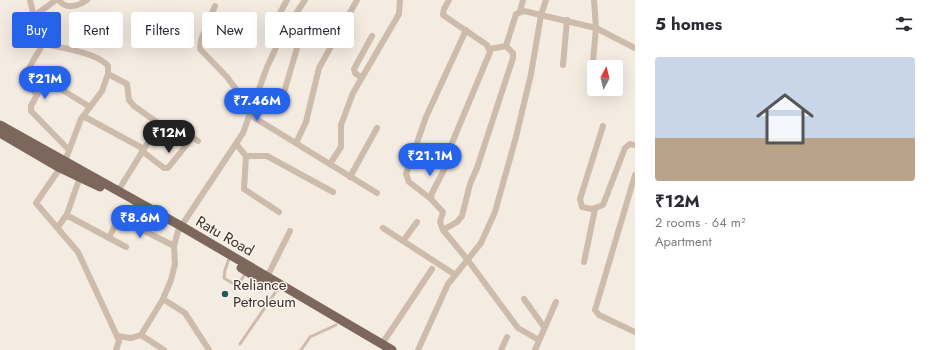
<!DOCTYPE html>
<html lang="en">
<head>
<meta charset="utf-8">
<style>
  :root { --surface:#fff; --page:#f2f2f3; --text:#2b2b33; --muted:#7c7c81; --accent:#2563eb }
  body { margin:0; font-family:Jost,sans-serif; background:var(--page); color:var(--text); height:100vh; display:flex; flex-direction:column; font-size:15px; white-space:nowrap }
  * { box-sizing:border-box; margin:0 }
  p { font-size:13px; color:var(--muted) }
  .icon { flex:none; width:22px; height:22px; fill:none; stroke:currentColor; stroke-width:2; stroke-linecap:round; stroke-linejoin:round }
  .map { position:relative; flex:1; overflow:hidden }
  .side { display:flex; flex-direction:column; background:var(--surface); width:300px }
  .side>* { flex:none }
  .hud { position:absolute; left:12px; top:12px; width:380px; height:36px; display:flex; gap:8px }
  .needle { width:26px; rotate:7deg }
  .buttons { position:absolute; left:587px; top:60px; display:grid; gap:8px }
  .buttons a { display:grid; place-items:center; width:36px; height:36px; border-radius:4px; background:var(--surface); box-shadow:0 4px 16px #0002; font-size:20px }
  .price { position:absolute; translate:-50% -34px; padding:0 9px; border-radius:14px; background:var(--accent); color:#fff; font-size:13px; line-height:26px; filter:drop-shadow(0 1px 2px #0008) }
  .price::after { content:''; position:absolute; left:50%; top:24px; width:12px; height:9px; margin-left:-6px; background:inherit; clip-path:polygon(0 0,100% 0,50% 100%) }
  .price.selected { background:#222; color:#fff }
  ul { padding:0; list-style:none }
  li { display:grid; align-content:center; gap:8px; height:212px; padding:0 20px }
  li span { display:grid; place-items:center; height:124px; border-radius:4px; color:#555 }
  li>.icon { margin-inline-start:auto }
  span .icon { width:72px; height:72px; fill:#fffc; stroke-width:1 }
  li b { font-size:17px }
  h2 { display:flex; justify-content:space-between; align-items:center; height:48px; padding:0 20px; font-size:17px }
  .pill { padding:0 14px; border-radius:4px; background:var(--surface); box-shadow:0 4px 16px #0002; font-size:14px; line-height:36px }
  .pill.selected { background:var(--accent); color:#fff }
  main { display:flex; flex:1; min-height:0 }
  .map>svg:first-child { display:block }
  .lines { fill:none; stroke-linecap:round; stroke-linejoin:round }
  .service { stroke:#cdbbac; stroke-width:3 }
  .minor { stroke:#cdbbac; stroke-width:6 }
  .primary { stroke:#7d675c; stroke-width:9 }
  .poi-dot { fill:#1f5a5e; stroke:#fbf5ee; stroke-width:1.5 }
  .labels { text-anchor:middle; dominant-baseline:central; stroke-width:3; stroke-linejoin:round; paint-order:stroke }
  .street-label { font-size:15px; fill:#3b302b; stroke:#fbf5ee }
  .poi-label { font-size:15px; fill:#3b302b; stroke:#fbf5ee; text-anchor:start }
</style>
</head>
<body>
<main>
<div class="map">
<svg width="635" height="350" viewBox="0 0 635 350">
  <rect width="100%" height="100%" fill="#f4ebe1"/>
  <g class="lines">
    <g class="service">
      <path d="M 230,256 L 225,270 L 224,278 L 234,284 L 241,280 L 246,273"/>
      <path d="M 240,344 L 277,290"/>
      <path d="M 301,350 L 310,337 L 336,325"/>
    </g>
    <g class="minor">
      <path d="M 30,0 L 40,42 L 43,44 C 60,47 98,53 108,66 L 108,74 L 102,91 L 81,119 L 65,161 L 36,203 L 78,252 L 117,336 L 119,341 L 116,350"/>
      <path d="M 59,0 C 66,10 78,6 87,0"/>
      <path d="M 449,0 L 444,9 L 443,15 L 487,45 L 490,52 L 452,143 L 446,166 L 432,193 L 431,199 L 443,212 L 440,222 L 443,230 L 467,259 L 518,328 L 539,340"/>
      <path d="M 215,6 L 201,40 L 200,49 L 227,77 L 241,96 L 254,104"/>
      <path d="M 520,11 L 523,0"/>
      <path d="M 34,16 L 56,0"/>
      <path d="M 43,44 C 38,54 24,71 27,82 C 29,87 35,91 37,95 L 31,106 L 31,111 L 69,150"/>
      <path d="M 490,49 L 506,46 L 516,14 L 524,11 L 596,28 L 635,48"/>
      <path d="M 563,65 L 567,20"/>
      <path d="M 108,74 L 127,84 L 129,100 L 134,106 L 158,123 L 172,125 L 198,141"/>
      <path d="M 362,78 L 355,73 L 354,69 L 372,36"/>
      <path d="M 591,83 L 596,28 L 594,0"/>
      <path d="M 64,91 L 90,107"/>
      <path d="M 37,95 L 45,85"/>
      <path d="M 282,99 L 298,45 L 296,40 L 273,26 L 287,0"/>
      <path d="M 250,115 L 377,193"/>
      <path d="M 83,116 L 144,149"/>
      <path d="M 603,126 L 580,199 L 582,207 L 592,209 L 603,205 L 625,148 L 630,144 L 635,145"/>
      <path d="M 296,143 L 306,122 L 319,68 L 357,0"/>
      <path d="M 236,144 L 246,156 L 267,156 L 333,192"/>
      <path d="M 142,151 L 164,168 L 168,168 L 192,138"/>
      <path d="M 246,156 L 244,189 L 279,212"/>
      <path d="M 330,164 L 341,147 L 341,125 L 353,93 L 399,14 L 400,0"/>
      <path d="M 635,175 L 595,310 L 599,315 L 635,332"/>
      <path d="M 350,177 L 377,128"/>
      <path d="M 118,191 L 160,123"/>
      <path d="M 431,199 L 409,182 L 406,174 L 426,117 L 466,30"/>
      <path d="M 66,217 L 80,177"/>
      <path d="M 58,227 L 65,217 L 70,217 L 126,247"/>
      <path d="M 383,228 L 454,274"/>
      <path d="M 443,230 L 457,222 L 462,216 L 470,184 L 477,168 L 513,58 L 513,53 L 506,46"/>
      <path d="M 109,238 L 117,221 L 123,220 L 174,246"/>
      <path d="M 403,241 L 417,222"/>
      <path d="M 584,262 L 595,209"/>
      <path d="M 267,277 L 290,231"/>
      <path d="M 163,299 L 185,313 L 209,350"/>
      <path d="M 524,299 L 544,327"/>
      <path d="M 141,335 L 164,350"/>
      <path d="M 117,336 L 131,338 L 141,335 L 163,299 L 171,280 L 175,264 L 174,246 L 178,231 L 243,133 L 267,67 L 283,33 L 305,0"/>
      <path d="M 382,344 L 432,269"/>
      <path d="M 418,350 L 448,284 L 481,243 L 495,212 L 516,137 L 531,74 L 541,15 L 546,0"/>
      <path d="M 501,350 L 507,337"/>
      <path d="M 535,350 L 556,302"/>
    </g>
    <g class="primary">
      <path d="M 0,125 L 181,226 L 392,350"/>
      <path d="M 0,133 L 60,168 L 100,187"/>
      <path d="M 241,268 L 266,283"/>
    </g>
  </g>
  <circle class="poi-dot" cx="225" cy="294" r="4"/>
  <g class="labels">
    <g class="street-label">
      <text transform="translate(225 236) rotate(30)">Ratu Road</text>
    </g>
    <g class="poi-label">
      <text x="233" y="285">Reliance<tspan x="233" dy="17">Petroleum</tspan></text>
    </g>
  </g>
</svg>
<div class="buttons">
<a><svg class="needle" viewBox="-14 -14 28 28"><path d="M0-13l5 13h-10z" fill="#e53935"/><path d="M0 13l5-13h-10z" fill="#7c7c81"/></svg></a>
</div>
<b class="price" style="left:45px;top:100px">₹21M</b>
<b class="price" style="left:257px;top:122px">₹7.46M</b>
<b class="price selected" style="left:169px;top:154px">₹12M</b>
<b class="price" style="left:430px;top:177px">₹21.1M</b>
<b class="price" style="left:140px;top:239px">₹8.6M</b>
<div class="hud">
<a class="pill selected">Buy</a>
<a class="pill">Rent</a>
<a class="pill">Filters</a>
<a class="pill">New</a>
<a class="pill">Apartment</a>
</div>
</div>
<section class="side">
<h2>5 homes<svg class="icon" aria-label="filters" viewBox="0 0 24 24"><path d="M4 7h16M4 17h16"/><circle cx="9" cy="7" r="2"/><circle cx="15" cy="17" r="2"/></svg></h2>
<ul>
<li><span style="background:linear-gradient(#c9d6e8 65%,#b9a48a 0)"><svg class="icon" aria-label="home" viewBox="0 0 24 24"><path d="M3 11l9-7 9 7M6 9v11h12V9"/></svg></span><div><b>₹12M</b><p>2 rooms · 64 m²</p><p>Apartment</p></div></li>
</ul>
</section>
</main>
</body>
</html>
